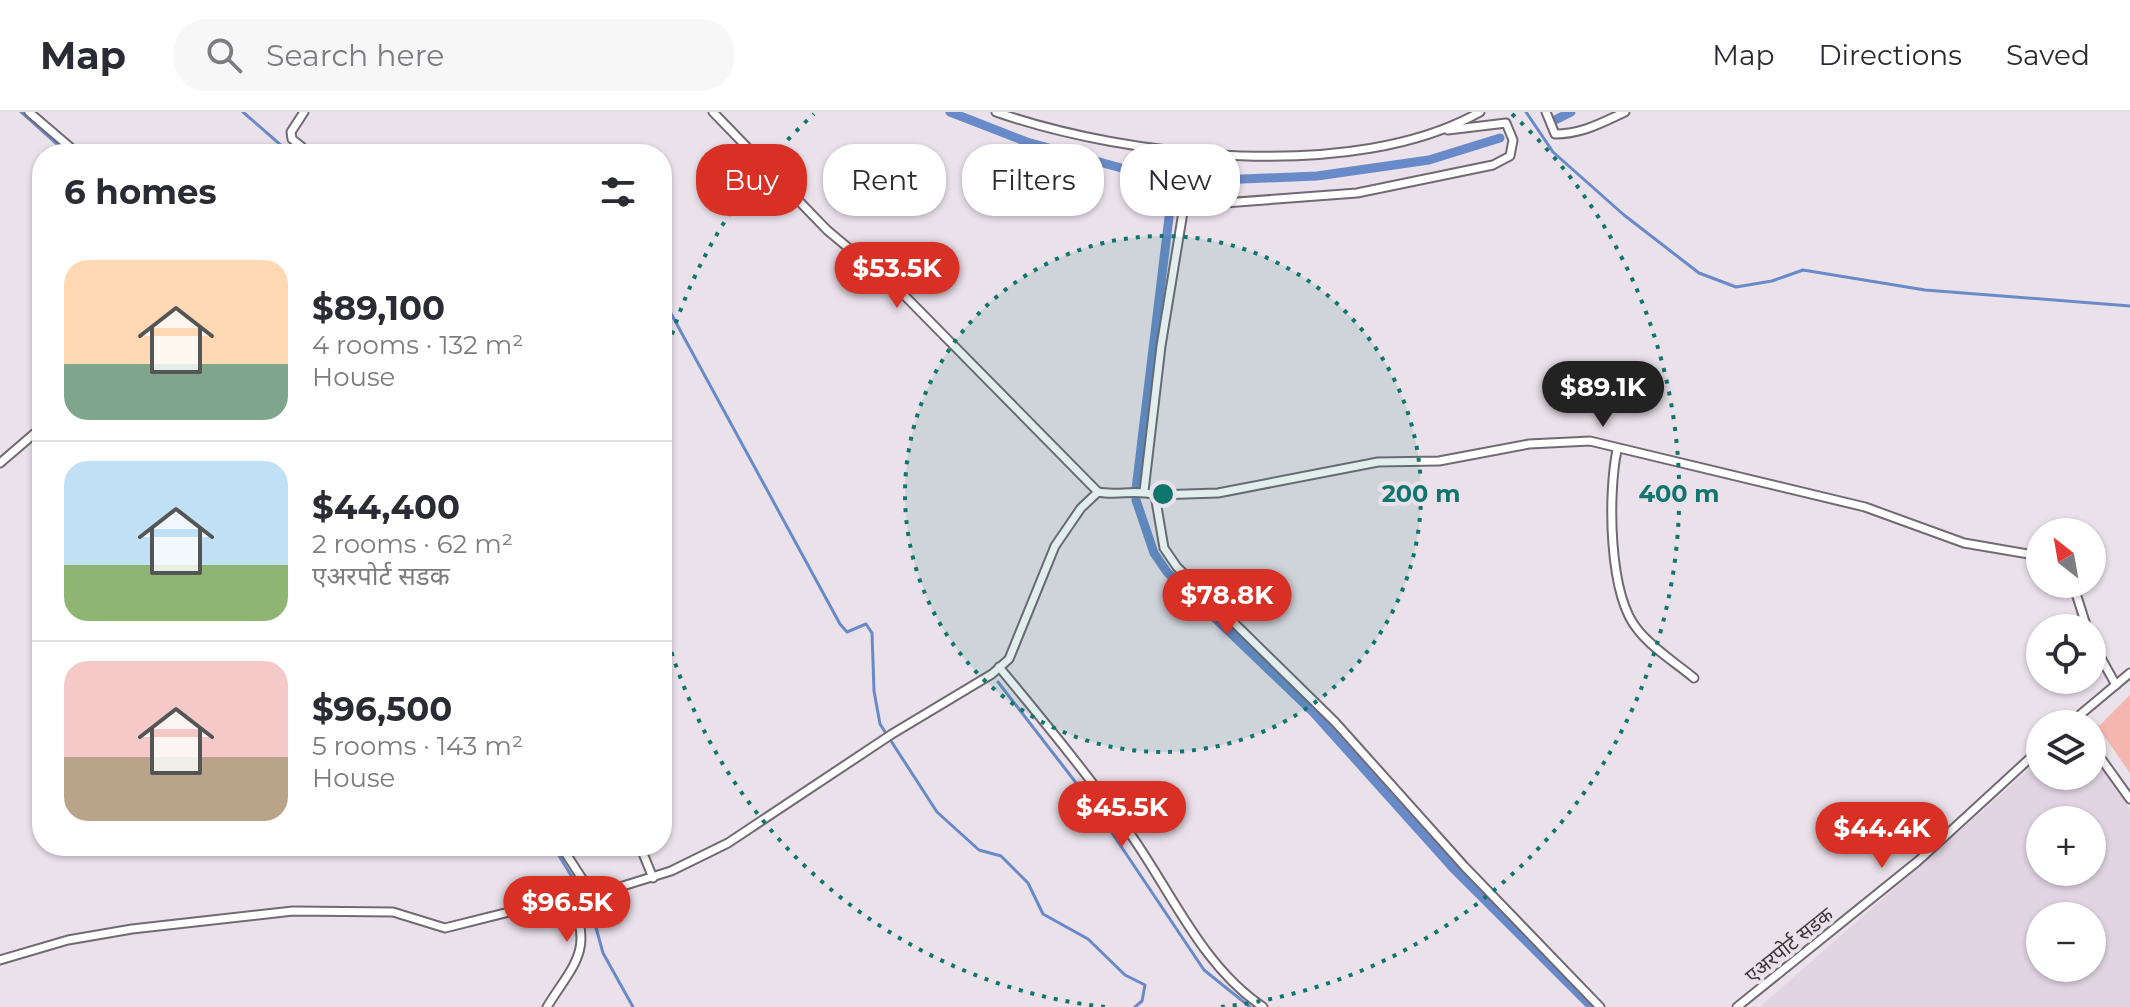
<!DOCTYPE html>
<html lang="en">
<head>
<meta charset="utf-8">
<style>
  :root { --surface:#fff; --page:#f7f7f7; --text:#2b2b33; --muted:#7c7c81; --line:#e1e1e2; --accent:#d93025 }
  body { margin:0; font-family:Montserrat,"Noto Sans Devanagari",sans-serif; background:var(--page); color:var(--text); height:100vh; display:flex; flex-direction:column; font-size:30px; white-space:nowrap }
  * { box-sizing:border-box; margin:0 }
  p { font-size:26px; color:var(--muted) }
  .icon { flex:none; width:44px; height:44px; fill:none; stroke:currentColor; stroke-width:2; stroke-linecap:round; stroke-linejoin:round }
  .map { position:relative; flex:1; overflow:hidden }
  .side { position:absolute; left:32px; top:32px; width:640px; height:712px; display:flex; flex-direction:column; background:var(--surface); border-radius:32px; box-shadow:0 2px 6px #0004 }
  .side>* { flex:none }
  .banner { position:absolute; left:696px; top:32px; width:760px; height:72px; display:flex; gap:16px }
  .needle { width:52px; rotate:329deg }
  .fabs { position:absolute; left:2026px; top:406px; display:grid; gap:16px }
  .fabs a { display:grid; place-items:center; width:80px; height:80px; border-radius:50%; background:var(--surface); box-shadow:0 2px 6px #0004; font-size:40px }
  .price { position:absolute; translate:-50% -68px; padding:0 18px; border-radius:28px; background:var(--accent); color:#fff; font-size:26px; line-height:52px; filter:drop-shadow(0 2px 4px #0008) }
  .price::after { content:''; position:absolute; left:50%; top:48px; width:24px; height:18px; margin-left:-12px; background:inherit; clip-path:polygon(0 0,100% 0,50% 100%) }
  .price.active { background:#222; color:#fff }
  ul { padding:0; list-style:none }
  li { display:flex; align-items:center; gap:24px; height:200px; padding:0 32px }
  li+li { border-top:2px solid var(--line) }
  li span { display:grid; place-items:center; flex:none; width:224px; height:160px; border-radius:24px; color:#555 }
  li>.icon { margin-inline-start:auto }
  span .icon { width:96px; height:96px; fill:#fffc; stroke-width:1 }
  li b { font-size:34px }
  h2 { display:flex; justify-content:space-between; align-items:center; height:96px; padding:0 32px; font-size:34px }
  .chip { padding:0 28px; border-radius:32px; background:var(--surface); box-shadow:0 2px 6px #0004; font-size:28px; line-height:72px }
  .chip.active { background:var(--accent); color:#fff }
  header { display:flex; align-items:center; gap:48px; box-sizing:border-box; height:112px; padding:0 40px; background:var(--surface); border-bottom:2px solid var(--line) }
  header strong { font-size:38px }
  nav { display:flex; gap:44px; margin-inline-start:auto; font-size:28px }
  .search { width:560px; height:72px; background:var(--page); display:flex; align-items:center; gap:20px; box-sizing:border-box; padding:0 28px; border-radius:32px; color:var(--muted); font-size:30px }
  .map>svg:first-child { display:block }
  .built { fill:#e2d4e3; fill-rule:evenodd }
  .green { fill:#f4b7b0 }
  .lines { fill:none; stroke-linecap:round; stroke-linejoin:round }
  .stream { stroke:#698ac8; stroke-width:3 }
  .canal { stroke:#698ac8; stroke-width:9 }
  .street-casing { stroke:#716a72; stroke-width:11 }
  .street { stroke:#fff; stroke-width:7 }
  .ring { fill:none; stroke:#0f766e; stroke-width:4; stroke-dasharray:4 8 }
  .labels { text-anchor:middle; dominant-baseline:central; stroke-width:8; stroke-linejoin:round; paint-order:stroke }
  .street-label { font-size:20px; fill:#3b383c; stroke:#eae1ea }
  .centre { fill:#0f766e; stroke:#eae1ea; stroke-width:4 }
  .ring-label { font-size:24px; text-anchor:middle; font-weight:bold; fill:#0f766e; stroke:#eae1ea; stroke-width:8; stroke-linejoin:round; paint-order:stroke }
</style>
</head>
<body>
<header>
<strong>Map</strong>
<div class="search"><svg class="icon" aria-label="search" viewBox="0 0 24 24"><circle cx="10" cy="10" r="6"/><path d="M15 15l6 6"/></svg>Search here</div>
<nav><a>Map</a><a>Directions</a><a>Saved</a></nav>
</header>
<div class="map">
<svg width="2130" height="895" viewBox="0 0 2130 895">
  <rect width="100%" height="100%" fill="#eae1ea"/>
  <path class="built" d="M 2092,643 L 2130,697 L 2130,895 L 1760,895 L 2040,648 L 2040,664 L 2092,664 ZM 2040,708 L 2092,708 L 2092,760 L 2040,760 ZM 2040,804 L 2092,804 L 2092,856 L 2040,856 Z"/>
  <path class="green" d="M 2130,583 L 2130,661 L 2098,615 Z"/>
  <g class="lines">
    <g class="stream">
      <path d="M 21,0 L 68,42"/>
      <path d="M 243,0 L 291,42"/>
      <path d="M 1526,0 L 1553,40 L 1624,103 L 1699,161 L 1736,175 L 1772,169 L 1803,158 L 1925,178 L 2130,194"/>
      <path d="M 662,185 L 840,512 L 847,520 L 866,512 L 872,521 L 874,579 L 880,612 L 937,700 L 979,738 L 1001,744 L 1028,771 L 1043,802 L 1088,827 L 1125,863 L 1145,873 L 1142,889 L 1135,895"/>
      <path d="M 998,570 L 1094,694 L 1204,858 L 1250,895"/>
      <path d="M 553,734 L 590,794 L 603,841 L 633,895"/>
    </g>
    <g class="canal">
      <path d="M 950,0 L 1027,30 L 1172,70 L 1317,64 L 1429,48 L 1500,26"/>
      <path d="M 1553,9 L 1571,0"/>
      <path d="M 1170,88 L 1172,70"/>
      <path d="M 1136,377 L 1170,97"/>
      <path d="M 1136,388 L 1154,441 L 1167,460 L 1313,600 L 1453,756 L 1592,895"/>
    </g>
    <defs>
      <g id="street">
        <path d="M 29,0 L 78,42"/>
        <path d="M 713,0 L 827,118 L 901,180 L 1098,380"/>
        <path d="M 996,0 C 1128,46 1355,71 1480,0"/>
        <path d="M 1546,0 L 1555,22 C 1582,22 1601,11 1625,0"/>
        <path d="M 301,42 L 302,35 L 292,27 L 291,20 L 304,0"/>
        <path d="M 1617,338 C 1608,381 1608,483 1638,518 C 1653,537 1676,551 1694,566"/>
        <path d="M 0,351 L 42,315"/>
        <path d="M 1144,379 L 1161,234 L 1184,94 L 1357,81 L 1493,53 L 1510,44 L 1513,28 L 1506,11 L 1448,18"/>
        <path d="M 1155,383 L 1218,381 L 1378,350 L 1439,349 L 1529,332 L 1590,329 L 1865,395 L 1964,431 L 2040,444"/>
        <path d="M 2073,472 L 2087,516"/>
        <path d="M 2092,530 L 2116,573"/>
        <path d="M 999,555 C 1044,609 1090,665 1131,723 C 1172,781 1202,854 1263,895"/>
        <path d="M 2069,612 L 2130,561"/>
        <path d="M 2092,634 L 2130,687"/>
        <path d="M 561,734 L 592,782"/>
        <path d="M 640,734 L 653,766"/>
        <path d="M 0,848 L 68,828 L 132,817 L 293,799 L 393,800 L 445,816 L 549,790 L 581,787 L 671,759 L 728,731 L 892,622 L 992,562 L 1009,547 L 1055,434 L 1081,396 L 1098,380 C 1117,384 1137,377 1155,383 L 1164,436 L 1177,455 L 1335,610 L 1464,754 L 1600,895"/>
        <path d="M 547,895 C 570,857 594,839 573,794 L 579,789"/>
        <path d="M 1737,895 L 1918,749 L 2040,637"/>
      </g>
    </defs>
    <use href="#street" class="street-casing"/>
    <use href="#street" class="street"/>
  </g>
  <circle cx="1163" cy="382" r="258" fill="#0f766e" fill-opacity=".12"/>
  <g class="ring">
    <circle cx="1163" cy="382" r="258"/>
    <path d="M1105 895A516 516 0 0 1 662 507M662 257A516 516 0 0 1 814 2M1512 2A516 516 0 0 1 1221 895"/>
  </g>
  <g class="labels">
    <g class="street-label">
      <text transform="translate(1789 833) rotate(-39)">एअरपोर्ट सडक</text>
    </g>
  </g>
  <circle cx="1163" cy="382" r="12" class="centre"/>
  <g class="ring-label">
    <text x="1421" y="390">200 m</text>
    <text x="1679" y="390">400 m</text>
  </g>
</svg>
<div class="fabs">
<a><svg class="needle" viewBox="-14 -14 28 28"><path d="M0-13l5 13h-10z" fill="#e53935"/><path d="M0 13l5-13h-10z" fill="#7c7c81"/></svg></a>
<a><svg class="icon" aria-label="locate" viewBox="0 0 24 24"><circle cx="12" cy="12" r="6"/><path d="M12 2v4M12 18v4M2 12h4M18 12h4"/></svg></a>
<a><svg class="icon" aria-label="layers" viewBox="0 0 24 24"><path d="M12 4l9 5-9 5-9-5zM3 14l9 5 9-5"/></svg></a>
<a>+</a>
<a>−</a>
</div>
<b class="price" style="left:897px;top:198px">$53.5K</b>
<b class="price active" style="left:1603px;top:317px">$89.1K</b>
<b class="price" style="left:1227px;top:525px">$78.8K</b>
<b class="price" style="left:1122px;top:737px">$45.5K</b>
<b class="price" style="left:1882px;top:758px">$44.4K</b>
<b class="price" style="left:567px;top:832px">$96.5K</b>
<div class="banner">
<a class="chip active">Buy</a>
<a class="chip">Rent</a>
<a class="chip">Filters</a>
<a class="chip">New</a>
</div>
<section class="side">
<h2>6 homes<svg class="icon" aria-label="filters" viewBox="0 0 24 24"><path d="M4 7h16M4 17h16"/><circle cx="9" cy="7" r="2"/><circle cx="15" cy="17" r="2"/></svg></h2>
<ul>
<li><span style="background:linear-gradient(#ffd9b3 65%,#7fa58c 0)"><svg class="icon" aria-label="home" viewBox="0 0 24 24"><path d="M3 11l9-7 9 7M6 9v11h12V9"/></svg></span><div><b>$89,100</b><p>4 rooms · 132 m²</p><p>House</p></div></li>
<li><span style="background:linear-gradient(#bfe0f5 65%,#8fb573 0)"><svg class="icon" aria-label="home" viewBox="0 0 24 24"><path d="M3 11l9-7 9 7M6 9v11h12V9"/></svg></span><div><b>$44,400</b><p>2 rooms · 62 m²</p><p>एअरपोर्ट सडक</p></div></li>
<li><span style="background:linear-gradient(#f6c9c9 60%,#b9a48a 0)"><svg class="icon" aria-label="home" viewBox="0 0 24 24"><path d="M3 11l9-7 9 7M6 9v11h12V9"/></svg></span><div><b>$96,500</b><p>5 rooms · 143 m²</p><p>House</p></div></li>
</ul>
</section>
</div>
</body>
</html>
